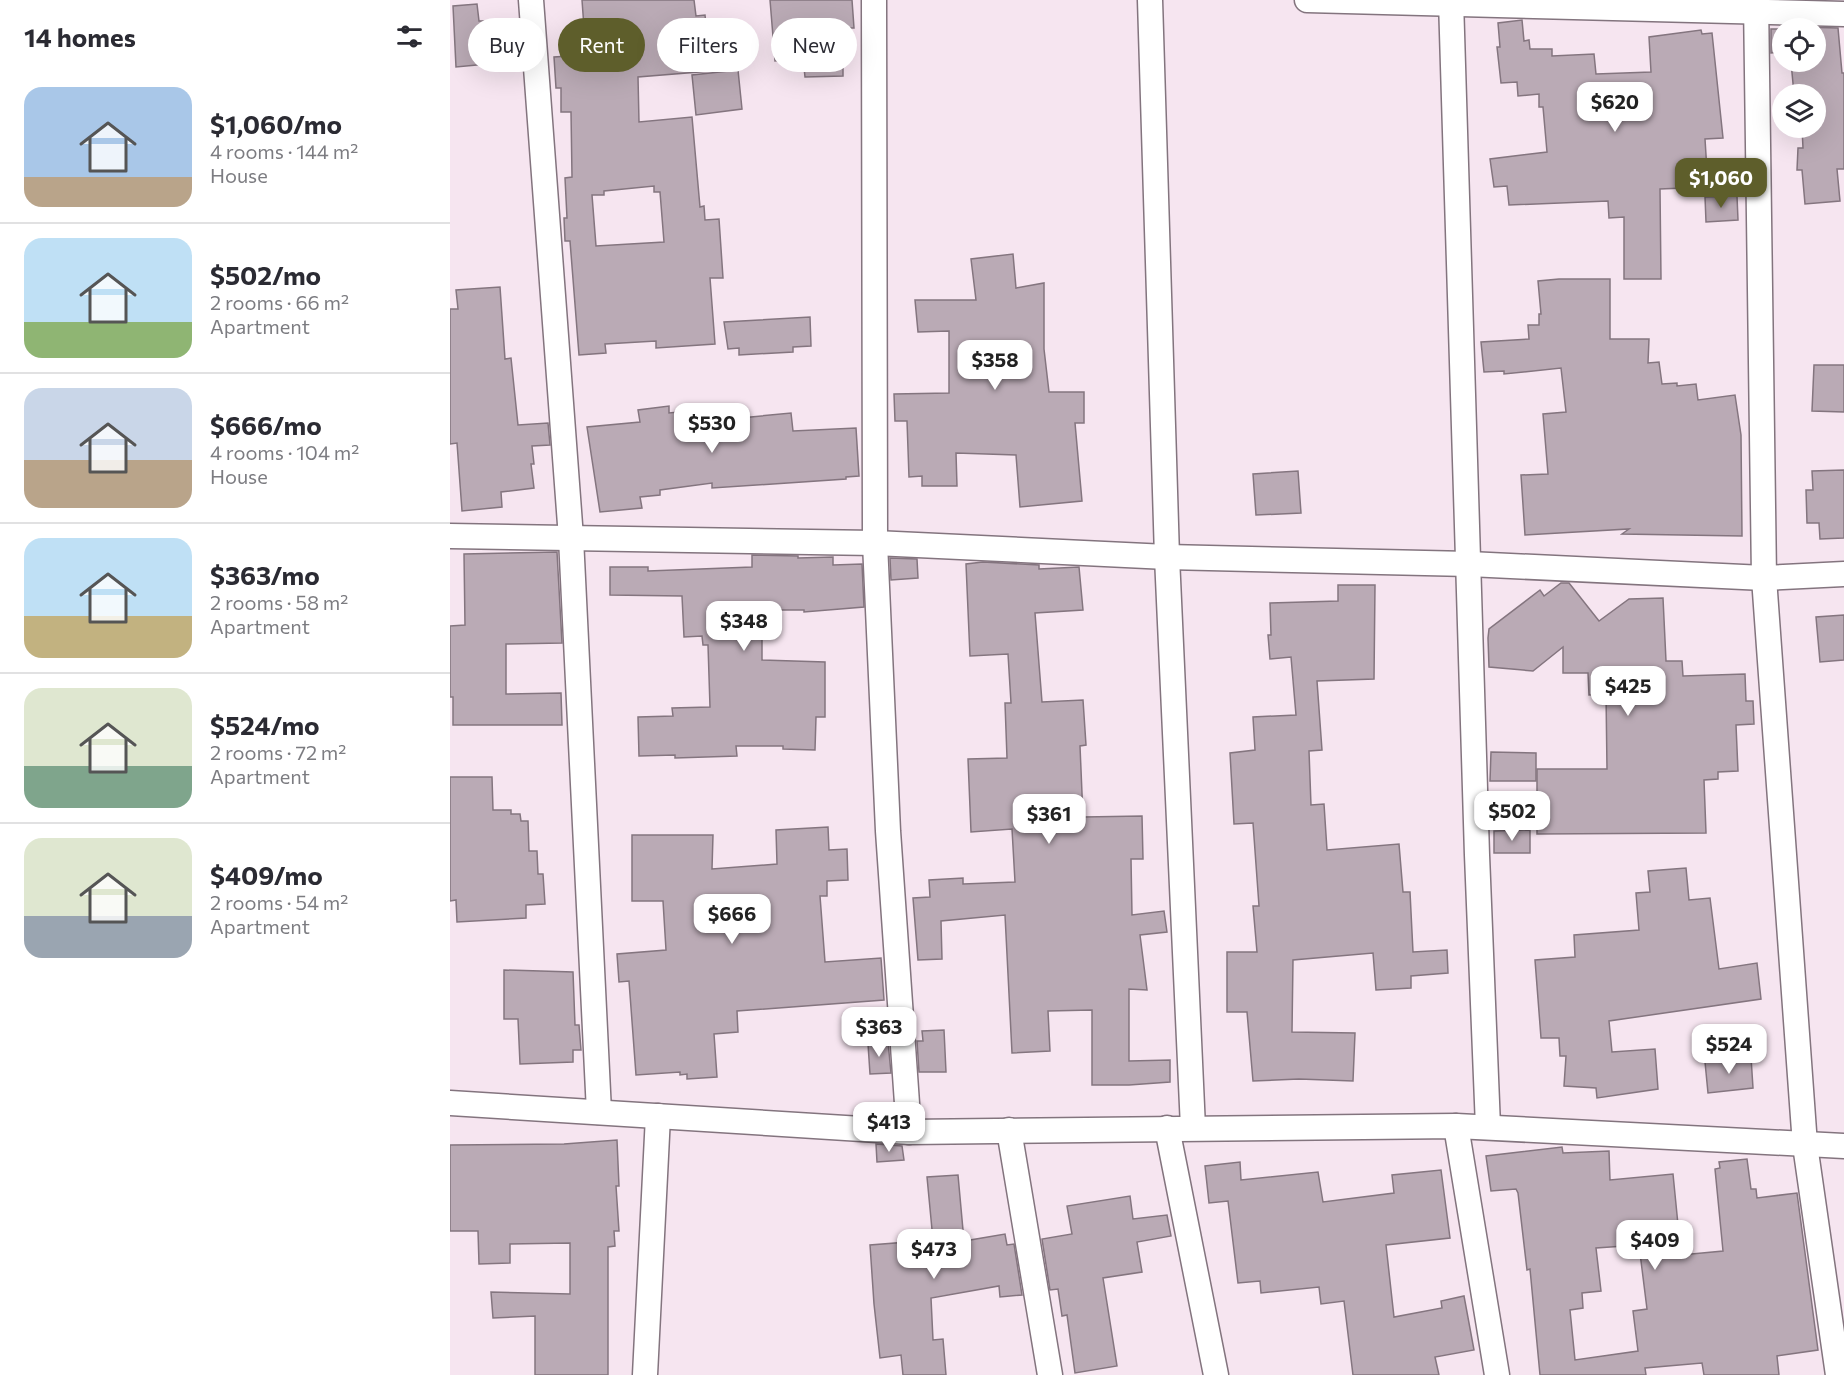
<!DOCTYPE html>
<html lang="en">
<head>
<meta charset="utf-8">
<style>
  :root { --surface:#fff; --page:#f7f7f7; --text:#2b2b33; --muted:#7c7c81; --line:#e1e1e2; --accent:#5e5e2b }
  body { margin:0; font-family:Commissioner,sans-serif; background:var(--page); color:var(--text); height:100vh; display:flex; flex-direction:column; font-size:22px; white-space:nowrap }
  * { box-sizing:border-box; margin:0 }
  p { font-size:20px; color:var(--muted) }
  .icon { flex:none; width:33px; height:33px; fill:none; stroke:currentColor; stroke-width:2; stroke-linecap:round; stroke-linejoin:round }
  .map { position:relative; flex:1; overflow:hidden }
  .side { display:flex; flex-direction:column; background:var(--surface); width:450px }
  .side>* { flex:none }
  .banner { position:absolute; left:18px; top:18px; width:570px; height:54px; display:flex; gap:12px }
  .controls { position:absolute; left:1322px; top:18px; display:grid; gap:12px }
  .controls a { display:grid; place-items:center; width:54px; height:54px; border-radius:50%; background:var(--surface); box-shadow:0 6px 24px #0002; font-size:30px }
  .price { position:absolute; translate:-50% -51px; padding:0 14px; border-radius:12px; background:#fff; color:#222; font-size:20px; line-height:39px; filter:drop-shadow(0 2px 3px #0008) }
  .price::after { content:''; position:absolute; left:50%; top:36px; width:18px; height:14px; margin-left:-9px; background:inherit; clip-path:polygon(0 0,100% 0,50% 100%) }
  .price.selected { background:var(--accent); color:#fff }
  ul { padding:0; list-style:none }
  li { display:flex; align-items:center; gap:18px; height:150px; padding:0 24px }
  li+li { border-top:2px solid var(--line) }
  li span { display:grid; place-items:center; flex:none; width:168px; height:120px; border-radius:18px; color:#555 }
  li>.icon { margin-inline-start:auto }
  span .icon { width:72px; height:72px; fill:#fffc; stroke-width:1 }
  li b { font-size:26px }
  h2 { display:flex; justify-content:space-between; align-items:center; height:72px; padding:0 24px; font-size:26px }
  .tag { padding:0 21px; border-radius:27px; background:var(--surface); box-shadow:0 6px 24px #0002; font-size:21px; line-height:54px }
  .tag.selected { background:var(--accent); color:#fff }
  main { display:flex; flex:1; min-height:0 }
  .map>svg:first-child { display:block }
  .building { fill:#baaab5; stroke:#84757f; stroke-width:1.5; fill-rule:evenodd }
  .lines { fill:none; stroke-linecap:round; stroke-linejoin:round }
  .minor-casing { stroke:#83747e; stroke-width:27 }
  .minor { stroke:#fff; stroke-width:24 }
</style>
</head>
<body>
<main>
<section class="side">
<h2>14 homes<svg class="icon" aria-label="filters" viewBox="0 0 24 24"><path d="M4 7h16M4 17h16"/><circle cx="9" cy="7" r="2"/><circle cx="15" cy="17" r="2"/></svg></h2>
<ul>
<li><span style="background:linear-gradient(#a9c7e8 75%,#b9a48a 0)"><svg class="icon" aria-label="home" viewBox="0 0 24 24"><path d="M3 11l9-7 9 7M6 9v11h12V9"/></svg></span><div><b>$1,060/mo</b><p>4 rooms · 144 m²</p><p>House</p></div></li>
<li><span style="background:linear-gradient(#bfe0f5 70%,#8fb573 0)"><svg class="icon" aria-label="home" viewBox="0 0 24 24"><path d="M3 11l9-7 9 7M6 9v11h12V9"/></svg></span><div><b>$502/mo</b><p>2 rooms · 66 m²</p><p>Apartment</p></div></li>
<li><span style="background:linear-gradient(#c9d6e8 60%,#b9a48a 0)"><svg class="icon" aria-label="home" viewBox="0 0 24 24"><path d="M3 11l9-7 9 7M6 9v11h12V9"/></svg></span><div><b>$666/mo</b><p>4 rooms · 104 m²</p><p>House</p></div></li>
<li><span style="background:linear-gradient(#bfe0f5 65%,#c2b280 0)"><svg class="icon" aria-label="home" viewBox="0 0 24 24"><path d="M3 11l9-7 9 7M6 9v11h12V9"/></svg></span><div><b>$363/mo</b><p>2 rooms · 58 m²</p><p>Apartment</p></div></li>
<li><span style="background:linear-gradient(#dfe7d0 65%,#7fa58c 0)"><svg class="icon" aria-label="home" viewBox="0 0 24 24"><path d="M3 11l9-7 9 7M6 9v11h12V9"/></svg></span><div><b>$524/mo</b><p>2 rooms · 72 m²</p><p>Apartment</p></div></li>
<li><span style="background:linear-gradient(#dfe7d0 65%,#9aa5b1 0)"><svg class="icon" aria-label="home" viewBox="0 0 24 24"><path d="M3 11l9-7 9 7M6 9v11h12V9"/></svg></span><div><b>$409/mo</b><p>2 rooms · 54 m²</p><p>Apartment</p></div></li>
</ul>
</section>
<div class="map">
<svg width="1394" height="1375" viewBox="0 0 1394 1375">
  <rect width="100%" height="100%" fill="#f6e5f0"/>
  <g class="building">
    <path d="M 132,0 L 244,0 L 246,16 L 255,15 L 261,71 L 188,77 L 189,122 L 242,117 L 250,207 L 254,206 L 255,220 L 269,219 L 273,278 L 260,278 L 265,344 L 206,348 L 206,341 L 155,344 L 156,353 L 129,355 L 120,241 L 115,241 L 114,218 L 117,218 L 115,178 L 122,177 L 121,112 L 111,112 L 111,88 L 106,88 L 104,57 L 136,55 ZM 204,186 L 204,192 L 210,192 L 214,242 L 146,246 L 142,195 L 154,195 L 154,191 Z"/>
    <path d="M 320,0 L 402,0 L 404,28 L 393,28 L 393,76 L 355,77 L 353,58 L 325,61 Z"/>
    <path d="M 27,4 L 29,21 L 34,21 L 37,64 L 6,67 L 3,6 Z"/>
    <path d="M 1072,20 L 1074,41 L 1079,40 L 1080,49 L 1102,49 L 1102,56 L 1144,54 L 1146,74 L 1201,72 L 1199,37 L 1251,30 L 1252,34 L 1262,33 L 1273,138 L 1255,139 L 1258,187 L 1210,189 L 1211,279 L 1174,279 L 1174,217 L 1159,218 L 1158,201 L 1059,205 L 1057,186 L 1044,187 L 1040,159 L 1097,152 L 1093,107 L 1089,107 L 1089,94 L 1068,96 L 1067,82 L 1051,83 L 1047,47 L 1050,47 L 1048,23 Z"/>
    <path d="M 1352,27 L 1388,28 L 1392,73 L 1394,73 L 1394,169 L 1387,169 L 1390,201 L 1355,204 L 1352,170 L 1347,170 L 1348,148 L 1353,148 L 1352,128 L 1365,128 L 1365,94 L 1344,94 L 1341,62 L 1365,62 L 1365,28 L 1333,28 Z"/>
    <path d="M 1321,29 L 1332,29 L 1332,52 L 1321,53 Z"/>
    <path d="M 288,70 L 292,109 L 246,115 L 242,75 Z"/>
    <path d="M 1287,196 L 1288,220 L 1256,222 L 1255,197 Z"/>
    <path d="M 563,254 L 566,288 L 594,283 L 594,349 L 599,392 L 634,392 L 634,423 L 625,423 L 632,501 L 570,507 L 566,455 L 506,453 L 507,486 L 472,486 L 472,476 L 459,477 L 457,421 L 445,421 L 444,394 L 499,393 L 499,331 L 468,332 L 465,300 L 526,300 L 521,259 Z"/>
    <path d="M 1109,279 L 1160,279 L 1160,339 L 1199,339 L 1198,363 L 1209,362 L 1212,384 L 1227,383 L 1227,386 L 1246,384 L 1248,400 L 1285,395 L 1291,435 L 1292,536 L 1172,534 L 1179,529 L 1075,535 L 1071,475 L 1098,474 L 1093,414 L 1116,412 L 1111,368 L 1054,374 L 1054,371 L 1034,372 L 1031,342 L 1079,339 L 1078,325 L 1089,325 L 1089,314 L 1091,314 L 1088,281 Z"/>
    <path d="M 50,287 L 55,359 L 61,358 L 68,425 L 98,423 L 100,445 L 82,446 L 84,464 L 81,464 L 84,488 L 51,492 L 52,507 L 12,511 L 7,443 L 0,444 L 0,309 L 8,309 L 6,290 Z"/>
    <path d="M 360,317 L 361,346 L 343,347 L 343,352 L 289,355 L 289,348 L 278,349 L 274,322 Z"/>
    <path d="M 1364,365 L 1394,365 L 1394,412 L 1362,411 Z"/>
    <path d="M 219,406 L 219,413 L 279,407 L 280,419 L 341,413 L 343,431 L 406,428 L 409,476 L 396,477 L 396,479 L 262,488 L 262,483 L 210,490 L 210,495 L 190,497 L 192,508 L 150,512 L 137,427 L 190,422 L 188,410 Z"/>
    <path d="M 1394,470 L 1394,538 L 1370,539 L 1369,523 L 1357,523 L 1356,490 L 1363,490 L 1362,471 Z"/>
    <path d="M 848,471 L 851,513 L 806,515 L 803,474 Z"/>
    <path d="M 107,552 L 112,643 L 56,644 L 56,694 L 111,693 L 112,725 L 3,725 L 3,697 L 0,697 L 0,626 L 15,625 L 14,554 Z"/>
    <path d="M 302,555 L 348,556 L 348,558 L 383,557 L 383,565 L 412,564 L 414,607 L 354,612 L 354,610 L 312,610 L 312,660 L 375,662 L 375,717 L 366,717 L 365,750 L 333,749 L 333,746 L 286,746 L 287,756 L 225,758 L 225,755 L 189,756 L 188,717 L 223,716 L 222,708 L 260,707 L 258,645 L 253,645 L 252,636 L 234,637 L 232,596 L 160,595 L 160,567 L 198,567 L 198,571 L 302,567 Z"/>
    <path d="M 440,558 L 467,559 L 468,578 L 441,580 Z"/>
    <path d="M 533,562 L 589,565 L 589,569 L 629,567 L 633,610 L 585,613 L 592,702 L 633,700 L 636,745 L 630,746 L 633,817 L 692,816 L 693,859 L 681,859 L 682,915 L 714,911 L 717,932 L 690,935 L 697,990 L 679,989 L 679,1061 L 720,1060 L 720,1082 L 679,1085 L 642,1085 L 642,1010 L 598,1011 L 600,1051 L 562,1053 L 555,915 L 491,921 L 492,959 L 468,960 L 463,898 L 480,897 L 479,880 L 513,878 L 513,884 L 565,882 L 562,829 L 521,832 L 518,759 L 557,758 L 555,703 L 561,703 L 558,654 L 520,656 L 516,564 Z"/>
    <path d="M 1111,583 L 1119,583 L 1149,621 L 1179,599 L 1213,598 L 1216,661 L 1232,661 L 1233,676 L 1295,674 L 1296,701 L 1303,701 L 1304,724 L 1286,725 L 1288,771 L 1268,772 L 1268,779 L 1254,780 L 1256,833 L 1087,834 L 1087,769 L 1157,769 L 1156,694 L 1139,695 L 1138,673 L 1113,673 L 1113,647 L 1083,671 L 1039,667 L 1038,638 L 1039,629 L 1090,590 L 1094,596 Z"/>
    <path d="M 888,585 L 925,585 L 924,679 L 867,681 L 872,750 L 859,751 L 861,805 L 874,804 L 877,850 L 949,844 L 953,892 L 960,892 L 963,952 L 997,950 L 998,973 L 961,976 L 961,988 L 926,990 L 923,953 L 843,960 L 842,1032 L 905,1033 L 903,1081 L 849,1079 L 803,1081 L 797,1012 L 777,1012 L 777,952 L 807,952 L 803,906 L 809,906 L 803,823 L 784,824 L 780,753 L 805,750 L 803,717 L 846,715 L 841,657 L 820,659 L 818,635 L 821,635 L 820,603 L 888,601 Z"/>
    <path d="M 1394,615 L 1394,660 L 1370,662 L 1366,617 Z"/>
    <path d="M 1041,752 L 1086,753 L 1086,781 L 1040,781 Z"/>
    <path d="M 0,777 L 42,777 L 43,810 L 61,810 L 61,814 L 70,814 L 71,821 L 78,821 L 79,851 L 87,851 L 88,874 L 93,874 L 95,904 L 76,905 L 76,918 L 7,922 L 6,900 L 0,901 Z"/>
    <path d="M 378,827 L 379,850 L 397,849 L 398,880 L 377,881 L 377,896 L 370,896 L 375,962 L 431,958 L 434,1000 L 287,1011 L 288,1032 L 264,1034 L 267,1077 L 237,1079 L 237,1074 L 230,1075 L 230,1072 L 186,1075 L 179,981 L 169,982 L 167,954 L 216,950 L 213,901 L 182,901 L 182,835 L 263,835 L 262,869 L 327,864 L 326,830 Z"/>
    <path d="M 1080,830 L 1080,853 L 1044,853 L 1044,831 Z"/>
    <path d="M 1236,868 L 1239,900 L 1260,898 L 1269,969 L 1307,963 L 1311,999 L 1159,1021 L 1162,1052 L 1205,1049 L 1208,1089 L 1147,1098 L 1146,1088 L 1114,1086 L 1116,1056 L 1110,1056 L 1109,1038 L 1091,1038 L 1085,960 L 1125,957 L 1124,935 L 1189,930 L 1186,893 L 1200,892 L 1198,871 Z"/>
    <path d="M 54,970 L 123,972 L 125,1025 L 129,1025 L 131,1050 L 123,1050 L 123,1062 L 70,1064 L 68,1019 L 54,1019 Z"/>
    <path d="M 494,1030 L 496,1072 L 469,1072 L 467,1041 L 473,1041 L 472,1031 Z"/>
    <path d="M 438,1042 L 441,1073 L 420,1074 L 418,1044 Z"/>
    <path d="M 1301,1057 L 1303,1088 L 1258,1093 L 1255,1062 Z"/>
    <path d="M 167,1140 L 169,1186 L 166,1186 L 169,1231 L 164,1231 L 165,1246 L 158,1247 L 158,1375 L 85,1375 L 85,1316 L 43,1318 L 41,1292 L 120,1294 L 120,1243 L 60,1244 L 60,1263 L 29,1264 L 28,1231 L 0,1231 L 0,1145 L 114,1144 Z"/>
    <path d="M 426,1144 L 452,1146 L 454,1160 L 427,1162 Z"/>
    <path d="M 1112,1147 L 1113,1153 L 1159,1151 L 1160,1180 L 1223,1174 L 1231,1255 L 1273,1251 L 1265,1169 L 1270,1168 L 1269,1162 L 1297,1159 L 1301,1189 L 1306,1189 L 1307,1198 L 1347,1193 L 1368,1350 L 1327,1356 L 1329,1375 L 1254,1375 L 1252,1363 L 1195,1368 L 1196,1375 L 1090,1375 L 1080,1269 L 1077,1270 L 1068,1193 L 1066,1189 L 1041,1191 L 1036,1156 ZM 1189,1245 L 1197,1309 L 1183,1311 L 1188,1351 L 1125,1360 L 1120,1310 L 1133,1308 L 1132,1293 L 1151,1291 L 1146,1248 Z"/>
    <path d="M 790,1162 L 791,1180 L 868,1172 L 873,1202 L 944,1193 L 942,1175 L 991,1170 L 1000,1238 L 936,1245 L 944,1317 L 992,1308 L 991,1301 L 1014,1296 L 1024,1350 L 985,1357 L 989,1375 L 903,1375 L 894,1301 L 871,1304 L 869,1287 L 811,1293 L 810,1281 L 788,1283 L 778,1201 L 759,1203 L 755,1166 Z"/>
    <path d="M 508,1175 L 514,1241 L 555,1234 L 557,1245 L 564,1244 L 572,1295 L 550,1297 L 549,1286 L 481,1298 L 483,1340 L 493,1339 L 496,1375 L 453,1375 L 451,1355 L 430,1358 L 424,1304 L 420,1245 L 483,1240 L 477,1177 Z"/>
    <path d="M 680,1196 L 683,1219 L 717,1215 L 721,1236 L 687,1242 L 692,1272 L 653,1278 L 667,1366 L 625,1373 L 617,1315 L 612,1316 L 608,1289 L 600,1290 L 592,1239 L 622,1234 L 617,1206 Z"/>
  </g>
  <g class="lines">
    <defs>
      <g id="minor">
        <path d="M 81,0 L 121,538 L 149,1112"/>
        <path d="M 424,0 L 425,543 L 438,831 L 459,1132"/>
        <path d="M 700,0 L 717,557 L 743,1128"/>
        <path d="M 857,0 L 1394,14"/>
        <path d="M 1001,0 L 1027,855 L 1038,1127"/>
        <path d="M 1306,0 L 1314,578 L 1355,1145 L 1388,1375"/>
        <path d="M 0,536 L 425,543 L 717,557 L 1019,564 L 1314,578 L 1394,574"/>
        <path d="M 0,1103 L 459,1132 L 1006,1126 L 1394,1146"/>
        <path d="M 1006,1126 L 1047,1375"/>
        <path d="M 717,1128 L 766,1375"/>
        <path d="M 559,1130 L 600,1375"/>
        <path d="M 195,1375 L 208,1116"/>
      </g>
    </defs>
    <use href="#minor" class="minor-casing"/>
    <use href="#minor" class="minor"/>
  </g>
</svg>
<div class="controls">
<a><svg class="icon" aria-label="locate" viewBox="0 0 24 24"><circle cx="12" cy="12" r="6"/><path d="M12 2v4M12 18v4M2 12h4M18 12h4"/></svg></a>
<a><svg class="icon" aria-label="layers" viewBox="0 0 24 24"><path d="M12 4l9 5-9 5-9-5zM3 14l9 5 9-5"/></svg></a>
</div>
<b class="price" style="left:1165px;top:133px">$620</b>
<b class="price selected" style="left:1271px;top:209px">$1,060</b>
<b class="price" style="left:545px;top:391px">$358</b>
<b class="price" style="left:262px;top:454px">$530</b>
<b class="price" style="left:294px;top:652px">$348</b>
<b class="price" style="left:1178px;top:717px">$425</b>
<b class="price" style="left:1062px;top:842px">$502</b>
<b class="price" style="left:599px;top:845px">$361</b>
<b class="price" style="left:282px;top:945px">$666</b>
<b class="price" style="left:429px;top:1058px">$363</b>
<b class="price" style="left:1279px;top:1075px">$524</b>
<b class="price" style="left:439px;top:1153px">$413</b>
<b class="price" style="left:1205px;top:1271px">$409</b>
<b class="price" style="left:484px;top:1280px">$473</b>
<div class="banner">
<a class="tag">Buy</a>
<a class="tag selected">Rent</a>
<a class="tag">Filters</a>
<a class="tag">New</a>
</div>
</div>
</main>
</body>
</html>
